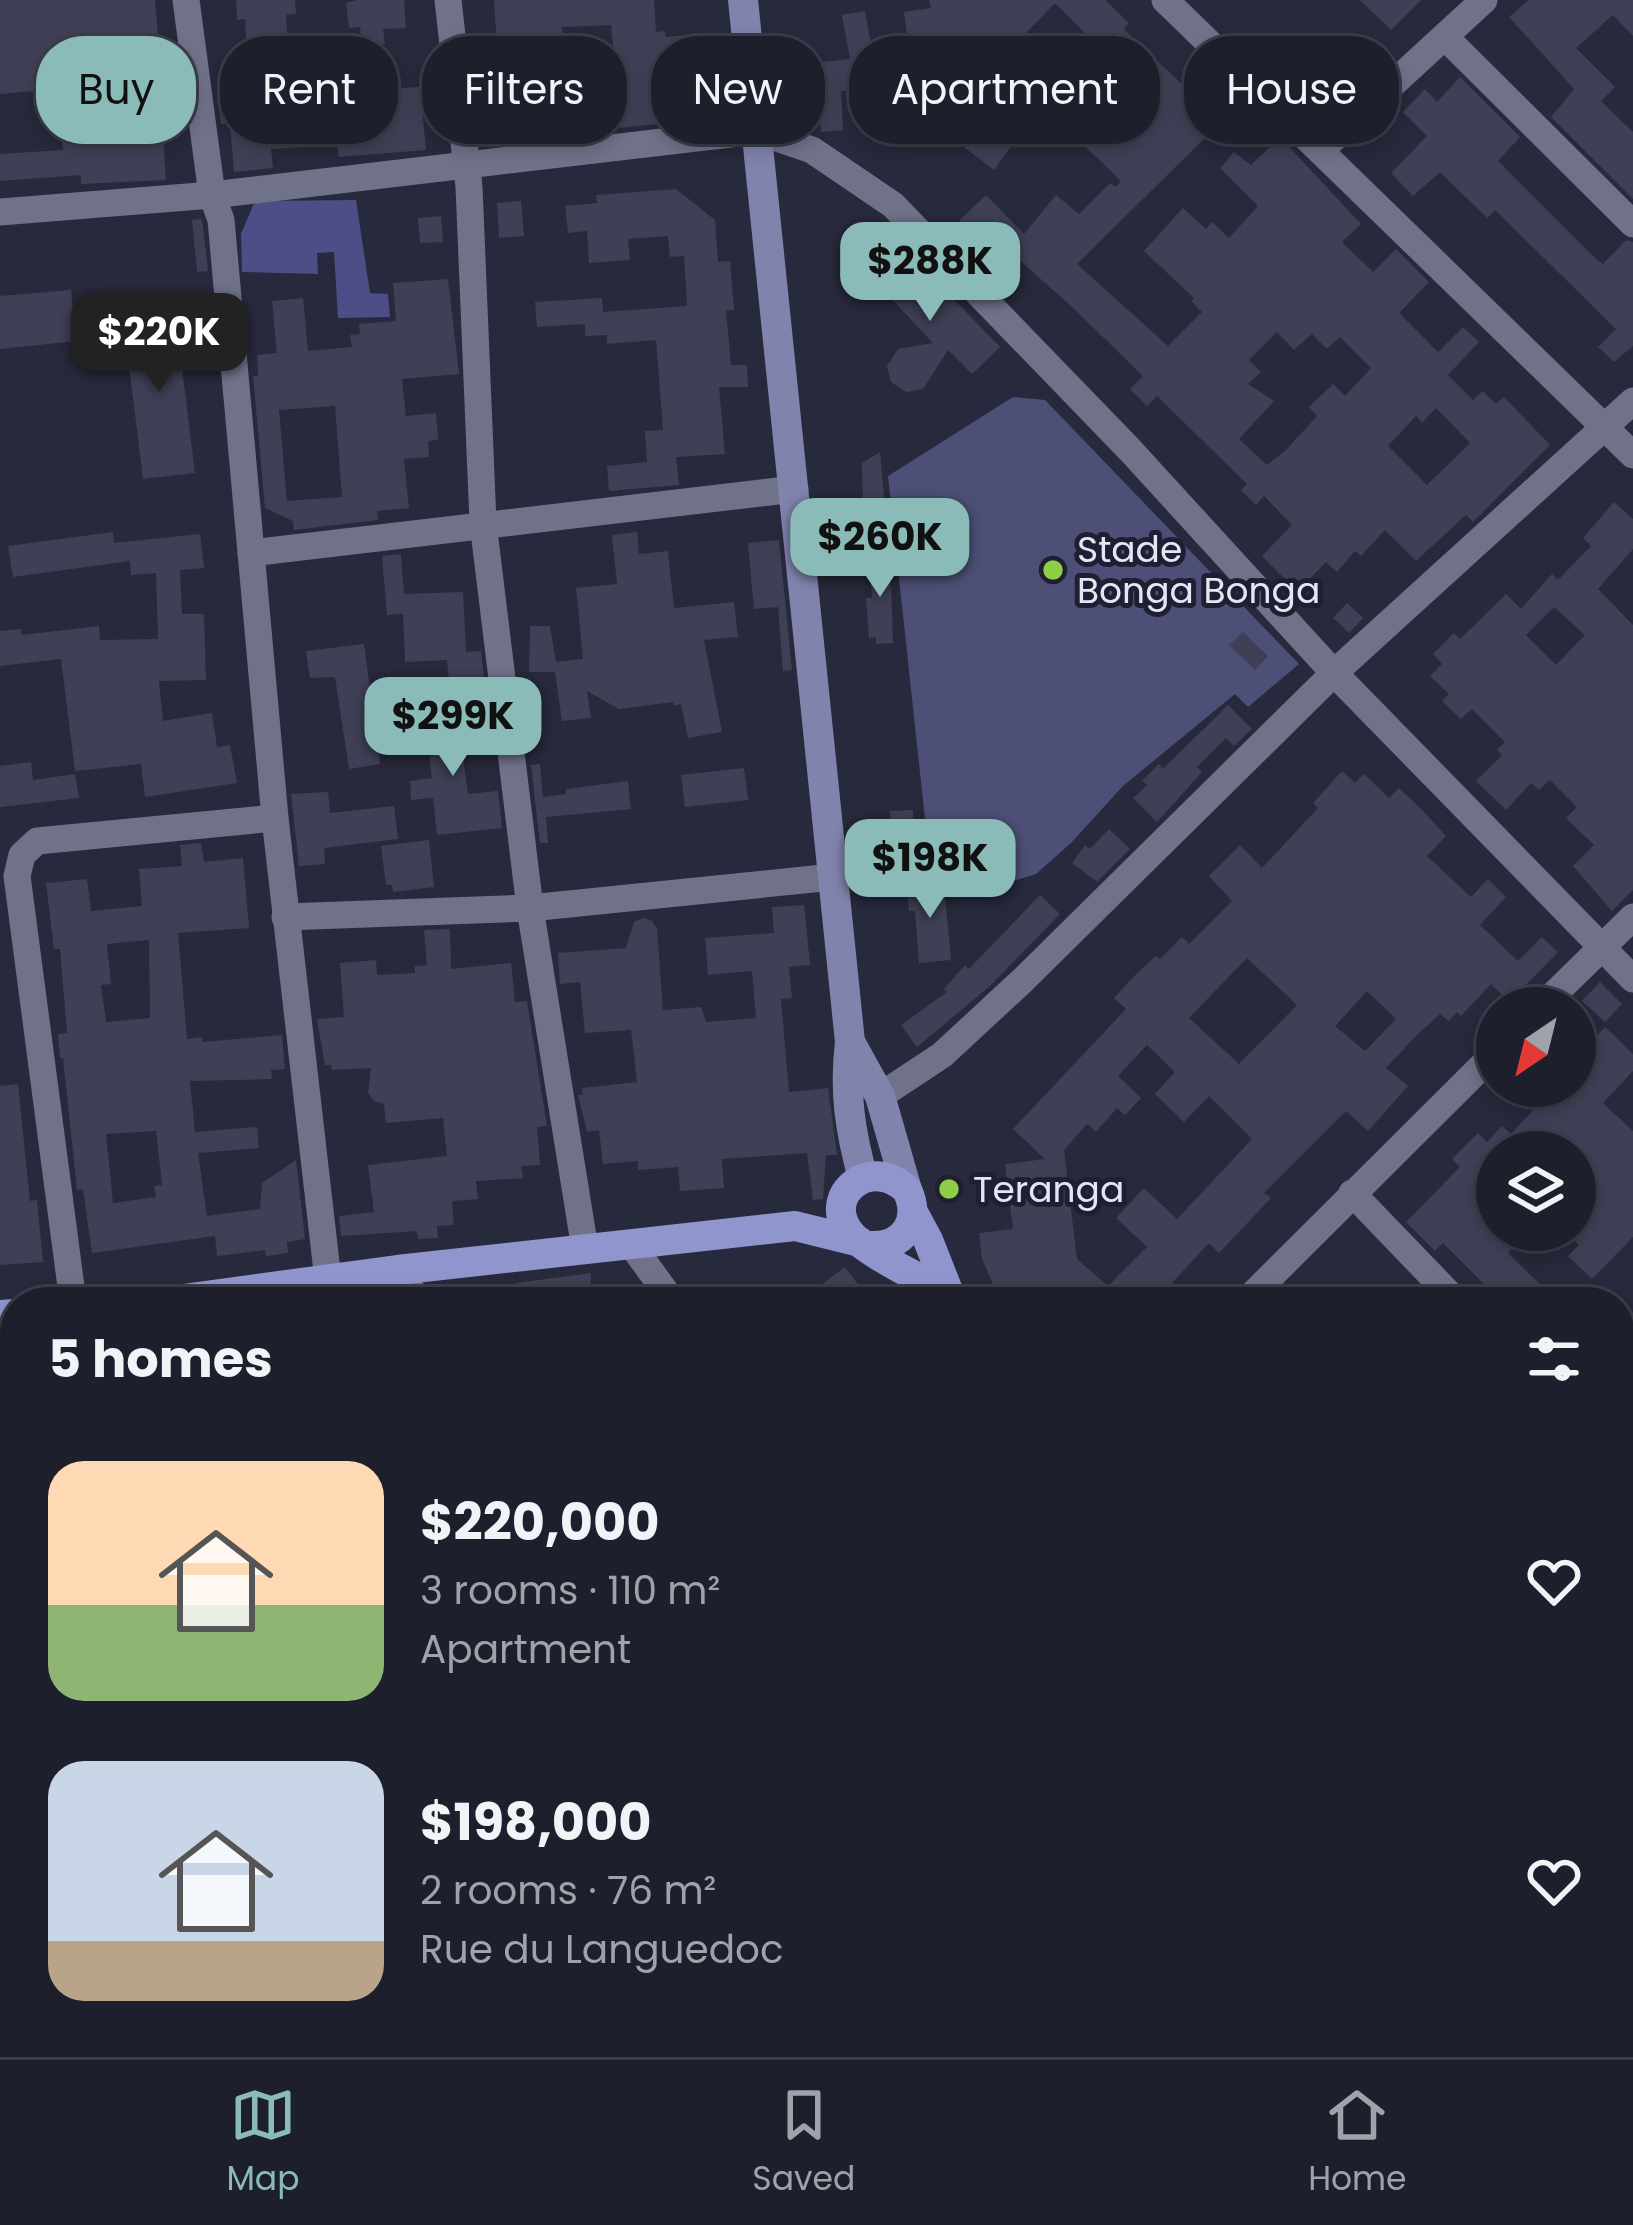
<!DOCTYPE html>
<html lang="en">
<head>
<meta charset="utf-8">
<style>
  :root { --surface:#1d1f2d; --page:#2a2c39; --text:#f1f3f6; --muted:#a0a2aa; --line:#3b3d49; --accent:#8bbbb9 }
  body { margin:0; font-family:Poppins,sans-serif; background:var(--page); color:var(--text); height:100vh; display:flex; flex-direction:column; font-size:45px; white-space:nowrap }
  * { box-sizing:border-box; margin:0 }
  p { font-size:39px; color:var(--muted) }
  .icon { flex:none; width:66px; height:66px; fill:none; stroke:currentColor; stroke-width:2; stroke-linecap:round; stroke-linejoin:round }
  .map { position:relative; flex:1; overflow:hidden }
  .details { position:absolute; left:0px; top:1287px; width:1635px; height:771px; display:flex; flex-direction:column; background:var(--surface); border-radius:48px 48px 0 0; box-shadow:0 6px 18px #0003,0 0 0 3px var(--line) }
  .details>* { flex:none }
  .top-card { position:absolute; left:36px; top:36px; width:1563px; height:108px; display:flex; gap:24px }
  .needle { width:78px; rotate:215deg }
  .fabs { position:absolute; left:1476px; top:987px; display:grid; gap:24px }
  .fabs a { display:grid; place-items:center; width:120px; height:120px; border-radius:50%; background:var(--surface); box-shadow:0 6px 18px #0003,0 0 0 3px var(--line); font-size:60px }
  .price { position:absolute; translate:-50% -102px; padding:0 27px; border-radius:24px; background:var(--accent); color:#111; font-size:39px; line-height:78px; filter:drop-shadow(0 3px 6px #0008) }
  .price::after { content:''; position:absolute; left:50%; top:72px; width:36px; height:27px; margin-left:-18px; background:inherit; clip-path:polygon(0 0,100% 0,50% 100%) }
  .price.on { background:#222; color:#fff }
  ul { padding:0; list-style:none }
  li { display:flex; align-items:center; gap:36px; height:300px; padding:0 48px }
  li span { display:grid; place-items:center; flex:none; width:336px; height:240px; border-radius:36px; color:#555 }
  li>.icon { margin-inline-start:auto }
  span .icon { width:144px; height:144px; fill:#fffc; stroke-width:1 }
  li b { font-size:51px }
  h2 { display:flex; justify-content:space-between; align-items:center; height:144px; padding:0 48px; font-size:51px }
  .tag { padding:0 42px; border-radius:48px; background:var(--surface); box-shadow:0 6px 18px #0003,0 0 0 3px var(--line); font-size:42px; line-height:108px }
  .tag.on { background:var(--accent); color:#111 }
  .menu { display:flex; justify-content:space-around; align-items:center; height:168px; border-top:3px solid var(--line); background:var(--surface); font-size:33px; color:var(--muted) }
  .menu a { display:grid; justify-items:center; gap:6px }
  .menu .on { color:var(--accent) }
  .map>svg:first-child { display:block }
  .green { fill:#4d4f76 }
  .forest { fill:#4d4e88 }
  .building { fill:#3f4056; fill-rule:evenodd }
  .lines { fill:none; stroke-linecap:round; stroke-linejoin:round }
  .street { stroke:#6f7289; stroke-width:27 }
  .secondary { stroke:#8083ac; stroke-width:30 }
  .primary { stroke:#9195ce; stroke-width:30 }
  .poi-dot { fill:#8dce44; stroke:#1e1f32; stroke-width:4.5 }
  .labels { text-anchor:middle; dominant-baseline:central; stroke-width:10; stroke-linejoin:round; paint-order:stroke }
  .poi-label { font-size:36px; fill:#e4e6f3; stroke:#1e1f32; text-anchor:start }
</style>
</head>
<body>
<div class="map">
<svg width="1633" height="2057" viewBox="0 0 1633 2057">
  <rect width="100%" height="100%" fill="#27293c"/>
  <path class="green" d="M 1013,397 L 1045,400 L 1299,664 L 1248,707 L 1235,694 L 1123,786 L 1071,843 L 1036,874 L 1001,885 L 929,856 L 888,476 Z"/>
  <path class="forest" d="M 356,200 L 370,293 L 388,294 L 390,317 L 338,318 L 334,252 L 317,253 L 318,274 L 242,272 L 241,234 L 255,201 Z"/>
  <g class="building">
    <path d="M 0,0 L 155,0 L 158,35 L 137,36 L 138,49 L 129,49 L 132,90 L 176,87 L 178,108 L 167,109 L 168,121 L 162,122 L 166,180 L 81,184 L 81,175 L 0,181 L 0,154 L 63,150 L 59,89 L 0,94 Z"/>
    <path d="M 236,0 L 295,0 L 296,14 L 286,15 L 288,53 L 320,53 L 322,93 L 420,87 L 426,150 L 339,157 L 337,145 L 271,149 L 273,168 L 234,172 L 230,123 L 221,124 L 218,101 L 244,99 L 243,73 L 248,72 L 245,19 L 237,20 Z"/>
    <path d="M 357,0 L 404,0 L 406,28 L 383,29 L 385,44 L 362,46 L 360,27 L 349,28 L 346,3 Z"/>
    <path d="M 494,0 L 654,0 L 656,32 L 665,31 L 666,37 L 705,33 L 708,61 L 661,66 L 669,123 L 504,139 L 504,143 L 484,145 L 480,123 L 510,119 L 508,97 L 525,95 L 519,45 L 497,46 ZM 611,25 L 615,64 L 565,67 L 562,27 Z"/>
    <path d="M 929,0 L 1105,0 L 1129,23 L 1124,29 L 1193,95 L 1211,78 L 1229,96 L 1204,121 L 1213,130 L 1077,264 L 1168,346 L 1202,312 L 1191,301 L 1194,298 L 1144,251 L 1183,208 L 1206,229 L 1212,222 L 1229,238 L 1258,206 L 1220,168 L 1234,152 L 1251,165 L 1280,137 L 1361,224 L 1342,242 L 1373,272 L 1396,249 L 1429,282 L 1399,313 L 1438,352 L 1463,327 L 1479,342 L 1448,375 L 1473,400 L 1483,391 L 1496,404 L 1504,397 L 1550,445 L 1473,522 L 1466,515 L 1416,561 L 1385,530 L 1361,556 L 1355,551 L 1337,572 L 1326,562 L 1303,586 L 1294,577 L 1289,583 L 1262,556 L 1292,525 L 1264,496 L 1256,505 L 1241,490 L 1247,484 L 1157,396 L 1147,406 L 1130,389 L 1143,376 L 1070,305 L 1017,258 L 1006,269 L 959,221 L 986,195 L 1024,234 L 1056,195 L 1079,214 L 1110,183 L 1116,187 L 1121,181 L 1007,71 L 1002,76 L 972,47 L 935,52 L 937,79 L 992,112 L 985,123 L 1013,144 L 994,170 L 936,126 L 918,127 L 904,12 L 931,8 ZM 1055,3 L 1093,41 L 1062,72 L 1024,35 ZM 1277,332 L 1294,350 L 1312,334 L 1327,349 L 1340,337 L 1371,368 L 1345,396 L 1333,384 L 1309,407 L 1317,416 L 1286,450 L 1267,465 L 1239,439 L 1274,401 L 1248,384 L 1261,372 L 1249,360 ZM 1436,408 L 1470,443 L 1427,485 L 1388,446 L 1416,416 L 1422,423 Z"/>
    <path d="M 1360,0 L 1421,0 L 1391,30 Z"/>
    <path d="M 1529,0 L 1633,0 L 1633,36 L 1613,15 L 1576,48 L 1615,87 L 1601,101 L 1633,132 L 1633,199 L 1551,117 L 1574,89 L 1509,17 Z"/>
    <path d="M 865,11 L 879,88 L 841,91 L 843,130 L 821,132 L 813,63 L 850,59 L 842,15 Z"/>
    <path d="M 1331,39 L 1357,64 L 1322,100 L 1292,72 Z"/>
    <path d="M 1460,77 L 1520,137 L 1498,161 L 1598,261 L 1603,264 L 1626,240 L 1633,242 L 1633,346 L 1614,362 L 1598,347 L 1616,329 L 1495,210 L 1487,218 L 1440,172 L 1413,196 L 1391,173 L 1427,136 L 1403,112 L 1425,89 L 1437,102 Z"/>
    <path d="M 676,189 L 715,220 L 718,262 L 730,261 L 734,310 L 726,311 L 731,365 L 747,365 L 748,387 L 719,387 L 725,454 L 676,457 L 679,485 L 609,491 L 607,466 L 647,462 L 645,431 L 663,430 L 656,340 L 607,344 L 607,335 L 585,336 L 585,324 L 537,327 L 535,302 L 602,298 L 603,312 L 687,306 L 684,256 L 670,257 L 668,236 L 628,239 L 630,260 L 589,263 L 587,231 L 568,233 L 565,206 L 597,203 L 596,195 Z"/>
    <path d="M 521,201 L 524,236 L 499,238 L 497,203 Z"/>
    <path d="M 441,216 L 443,242 L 420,243 L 418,218 Z"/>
    <path d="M 202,219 L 208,271 L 197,272 L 192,220 Z"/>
    <path d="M 902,246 L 1000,347 L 972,374 L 948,350 L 923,389 L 906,392 L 891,382 L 887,366 L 898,349 L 933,343 L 871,277 Z"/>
    <path d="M 448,279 L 459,374 L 402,379 L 406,416 L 436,413 L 438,440 L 428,441 L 429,457 L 404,459 L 409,508 L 377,511 L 378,520 L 294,530 L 293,521 L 265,508 L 253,376 L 258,376 L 257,355 L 277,353 L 272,301 L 303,298 L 308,351 L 352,347 L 350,335 L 360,334 L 359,324 L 396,321 L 393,283 ZM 335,406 L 342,497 L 287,501 L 279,410 Z"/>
    <path d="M 71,290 L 76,341 L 0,349 L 0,296 Z"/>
    <path d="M 175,312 L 195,473 L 143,479 L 123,318 Z"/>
    <path d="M 880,452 L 885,508 L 863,510 L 862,463 Z"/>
    <path d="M 1614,502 L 1633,519 L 1633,549 L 1598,589 L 1633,625 L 1633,890 L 1612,911 L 1573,866 L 1594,845 L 1566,818 L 1577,807 L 1550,780 L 1539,790 L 1531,783 L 1506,810 L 1476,781 L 1502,755 L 1497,750 L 1505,742 L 1472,709 L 1461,719 L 1442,701 L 1449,694 L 1430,676 L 1442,664 L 1433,654 L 1454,633 L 1460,639 L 1506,594 L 1521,609 L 1552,574 L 1558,580 L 1591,546 L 1583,538 ZM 1554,607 L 1585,635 L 1556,665 L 1526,635 Z"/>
    <path d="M 113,532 L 114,543 L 200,534 L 204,568 L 180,570 L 182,614 L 204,614 L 206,680 L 159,681 L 163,721 L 212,713 L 217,747 L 230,745 L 237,783 L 145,797 L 141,764 L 75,771 L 61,659 L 0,666 L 0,631 L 21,629 L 22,635 L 99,626 L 100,640 L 158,639 L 156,573 L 131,575 L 130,561 L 13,577 L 8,546 Z"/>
    <path d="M 637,532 L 639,554 L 668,551 L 674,608 L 734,602 L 738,637 L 704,640 L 722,732 L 688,738 L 681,704 L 674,706 L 673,702 L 619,709 L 587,691 L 591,718 L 562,721 L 555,672 L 529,672 L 530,626 L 550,626 L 556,662 L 583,659 L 576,588 L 617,584 L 612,535 Z"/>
    <path d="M 779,540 L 792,670 L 783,671 L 778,607 L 754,609 L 748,543 Z"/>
    <path d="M 890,553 L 893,643 L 876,644 L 876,637 L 869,638 L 866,598 L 872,598 L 869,555 Z"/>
    <path d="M 401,554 L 404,594 L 463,592 L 466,652 L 481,651 L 484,678 L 449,681 L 447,660 L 405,662 L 403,614 L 387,615 L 382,556 Z"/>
    <path d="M 1347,603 L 1363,618 L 1349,633 L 1333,618 Z"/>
    <path d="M 1243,632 L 1268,656 L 1255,670 L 1229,645 Z"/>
    <path d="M 364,644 L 380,764 L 349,769 L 335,677 L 310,678 L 306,651 Z"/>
    <path d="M 456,702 L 468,794 L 498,791 L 502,828 L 437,835 L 433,798 L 411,800 L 410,781 L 432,778 L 424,705 Z"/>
    <path d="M 1228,705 L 1252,729 L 1234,746 L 1226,738 L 1197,767 L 1202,772 L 1157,822 L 1133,798 L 1147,785 L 1142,781 L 1159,764 L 1163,769 Z"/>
    <path d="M 31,762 L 33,780 L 75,774 L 79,798 L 0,807 L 0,766 Z"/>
    <path d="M 540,764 L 543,797 L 566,794 L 566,789 L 628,781 L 631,809 L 546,817 L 548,843 L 540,843 L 531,765 Z"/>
    <path d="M 744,768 L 748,800 L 685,807 L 681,775 Z"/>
    <path d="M 1342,771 L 1355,783 L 1364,774 L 1389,798 L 1399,788 L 1422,810 L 1446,836 L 1427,856 L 1471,897 L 1488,879 L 1506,897 L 1480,925 L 1518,961 L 1542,937 L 1558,952 L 1509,1002 L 1491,984 L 1461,1016 L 1457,1012 L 1449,1021 L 1440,1014 L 1415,1037 L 1386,1068 L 1408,1086 L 1368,1131 L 1346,1111 L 1264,1193 L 1271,1198 L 1219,1253 L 1209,1243 L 1172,1283 L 1192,1302 L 1001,1302 L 982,1259 L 979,1233 L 1013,1229 L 1005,1164 L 1045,1159 L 1013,1129 L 1126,1009 L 1114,998 L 1137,973 L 1156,956 L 1160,959 L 1182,937 L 1189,944 L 1232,901 L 1209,876 L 1240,845 L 1262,868 L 1318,808 L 1313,803 ZM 1247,958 L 1297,1005 L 1239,1064 L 1189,1018 ZM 1367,991 L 1396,1019 L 1365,1051 L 1335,1026 ZM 1147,1045 L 1175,1072 L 1155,1094 L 1184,1122 L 1209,1096 L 1252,1139 L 1177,1219 L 1144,1188 L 1116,1218 L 1147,1247 L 1108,1286 L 1077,1259 L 1064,1150 L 1087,1124 L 1096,1132 L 1117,1108 L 1125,1115 L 1141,1098 L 1118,1076 Z"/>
    <path d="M 328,792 L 330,813 L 394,806 L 398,839 L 324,848 L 325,864 L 299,866 L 291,794 Z"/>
    <path d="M 913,810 L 917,873 L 893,874 L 890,811 Z"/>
    <path d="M 1109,829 L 1130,849 L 1097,882 L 1072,863 L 1085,845 L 1090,849 Z"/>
    <path d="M 429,840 L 434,887 L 393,892 L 392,885 L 386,885 L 381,846 Z"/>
    <path d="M 201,843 L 204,862 L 243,858 L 249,928 L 178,933 L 187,1039 L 202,1037 L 202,1042 L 282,1035 L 285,1069 L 271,1070 L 272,1079 L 190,1081 L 195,1132 L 257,1127 L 259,1148 L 198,1153 L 207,1216 L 260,1209 L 262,1183 L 296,1160 L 305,1239 L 287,1242 L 288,1253 L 266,1256 L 265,1250 L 217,1256 L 215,1236 L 92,1253 L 83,1189 L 77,1190 L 63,1058 L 60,1058 L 58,1034 L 67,1033 L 60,949 L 54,949 L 46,883 L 87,879 L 91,911 L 142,906 L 139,869 L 182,866 L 180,845 ZM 149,940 L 150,1018 L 106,1022 L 101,985 L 111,984 L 107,944 ZM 156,1131 L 162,1185 L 154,1186 L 156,1197 L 113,1203 L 106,1134 Z"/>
    <path d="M 925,878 L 926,887 L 944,886 L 951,960 L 919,963 L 915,911 L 909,911 L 906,880 Z"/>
    <path d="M 1040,895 L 1060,914 L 991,985 L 917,1047 L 901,1025 L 947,992 L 944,989 L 965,965 L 969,969 Z"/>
    <path d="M 804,905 L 810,965 L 789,967 L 792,998 L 781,999 L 789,1092 L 828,1088 L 837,1155 L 826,1155 L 823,1199 L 813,1200 L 807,1153 L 722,1159 L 724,1188 L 680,1191 L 678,1167 L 638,1170 L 638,1161 L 603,1164 L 599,1130 L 587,1132 L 578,1095 L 583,1095 L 582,1088 L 637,1082 L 631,1030 L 585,1033 L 580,982 L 560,984 L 558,953 L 626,948 L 634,922 L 643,918 L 652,921 L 657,929 L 663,1010 L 701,1007 L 706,1022 L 756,1018 L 752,971 L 708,975 L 705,938 L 774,933 L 772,907 Z"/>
    <path d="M 450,929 L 451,969 L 511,963 L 515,1002 L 527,1001 L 547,1126 L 537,1127 L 540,1165 L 521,1166 L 523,1178 L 476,1181 L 478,1199 L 452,1201 L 454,1225 L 437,1226 L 438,1238 L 418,1239 L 417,1231 L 341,1236 L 339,1216 L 374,1212 L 368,1165 L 447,1156 L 443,1118 L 386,1123 L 384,1104 L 374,1101 L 368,1093 L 371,1068 L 332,1070 L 331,1065 L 325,1065 L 317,1019 L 344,1017 L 340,963 L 376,960 L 377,975 L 415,973 L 415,966 L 427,965 L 424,930 Z"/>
    <path d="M 1600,982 L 1622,1004 L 1605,1022 L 1582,1001 Z"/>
    <path d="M 1605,1027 L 1633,1054 L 1633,1071 L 1603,1103 L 1633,1131 L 1633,1237 L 1592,1279 L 1568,1256 L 1579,1245 L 1571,1237 L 1575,1233 L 1575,1152 L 1497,1152 L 1497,1230 L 1530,1230 L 1508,1253 L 1558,1302 L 1476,1302 L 1489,1289 L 1443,1243 L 1435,1251 L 1406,1222 L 1460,1167 L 1452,1159 L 1478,1133 L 1487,1142 L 1502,1126 L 1511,1134 L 1555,1086 L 1575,1086 L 1575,1059 Z"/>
    <path d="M 18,1084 L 30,1201 L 37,1200 L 43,1262 L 0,1265 L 0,1086 Z"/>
    <path d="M 845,1267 L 871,1302 L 798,1302 Z"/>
    <path d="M 591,1273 L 590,1300 L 518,1302 L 516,1283 Z"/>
  </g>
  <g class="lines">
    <g class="street">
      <path d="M 186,0 L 212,195 L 221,220 L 275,818 L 328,1280"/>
      <path d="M 448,0 L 469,187 L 483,523 L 530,908 L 585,1249"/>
      <path d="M 1165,0 L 1633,455"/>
      <path d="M 1446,38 L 1633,224"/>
      <path d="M 1322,149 L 1484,0"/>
      <path d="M 0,212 L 212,195 L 756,131 L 812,150 L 893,205 L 1130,450 L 1334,673 L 1633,979"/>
      <path d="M 251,553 L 795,489"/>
      <path d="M 285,917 L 530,908 L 833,877"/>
      <path d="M 1540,1008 L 1633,917"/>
      <path d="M 880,1096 L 942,1055 L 1023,980 L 1334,673 L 1633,401"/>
      <path d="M 1352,1193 L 1457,1302"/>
      <path d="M 631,1244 L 673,1302"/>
      <path d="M 397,1270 L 420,1302"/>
      <path d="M 73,1302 L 17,876 L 22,855 L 37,841 L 275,818"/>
      <path d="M 1245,1302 L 1497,1051"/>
      <path d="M 1620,1470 L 1633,1483"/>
      <path d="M 1620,1756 L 1633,1769"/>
      <path d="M 1620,1986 L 1633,1973"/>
      <path d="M 695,2043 L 705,2057"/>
      <path d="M 955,2043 L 965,2057"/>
      <path d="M 1192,2043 L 1202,2057"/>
      <path d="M 1549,2057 L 1563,2043"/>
    </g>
    <g class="secondary">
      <path d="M 743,0 L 850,1042 C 844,1091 850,1131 863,1178"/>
      <path d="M 850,1042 L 880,1096 L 907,1190"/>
    </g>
    <g class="primary">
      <path d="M 914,1214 L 928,1240 L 952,1301"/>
      <path d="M 870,1246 C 904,1248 922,1220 907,1190 C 872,1155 821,1194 849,1232 C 863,1251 922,1280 945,1291"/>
      <path d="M 161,1302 L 397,1270 L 795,1226 L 860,1242"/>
      <path d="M 0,1315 L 15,1314"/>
      <path d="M 1464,2043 L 1474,2057"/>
    </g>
  </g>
  <g class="poi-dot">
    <circle cx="1053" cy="570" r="12"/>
    <circle cx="949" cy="1189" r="12"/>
  </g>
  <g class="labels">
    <g class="poi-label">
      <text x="1077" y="549">Stade<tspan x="1077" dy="41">Bonga Bonga</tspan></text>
      <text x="973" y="1189">Teranga</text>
    </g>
  </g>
</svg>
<div class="fabs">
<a><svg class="needle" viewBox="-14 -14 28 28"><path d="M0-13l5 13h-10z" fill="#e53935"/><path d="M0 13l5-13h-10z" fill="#a0a2aa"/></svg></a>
<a><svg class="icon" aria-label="layers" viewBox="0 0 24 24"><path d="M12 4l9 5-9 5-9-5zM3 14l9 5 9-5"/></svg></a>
</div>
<b class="price" style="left:930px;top:324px">$288K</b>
<b class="price on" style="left:159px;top:395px">$220K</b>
<b class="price" style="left:880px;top:600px">$260K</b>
<b class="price" style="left:453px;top:779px">$299K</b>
<b class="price" style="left:930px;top:921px">$198K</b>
<div class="top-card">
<a class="tag on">Buy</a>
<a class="tag">Rent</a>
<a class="tag">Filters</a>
<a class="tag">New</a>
<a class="tag">Apartment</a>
<a class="tag">House</a>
</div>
<section class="details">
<h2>5 homes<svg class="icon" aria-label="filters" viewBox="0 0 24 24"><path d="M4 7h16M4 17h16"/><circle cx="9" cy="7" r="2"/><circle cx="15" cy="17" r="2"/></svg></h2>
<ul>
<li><span style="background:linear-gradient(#ffd9b3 60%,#8fb573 0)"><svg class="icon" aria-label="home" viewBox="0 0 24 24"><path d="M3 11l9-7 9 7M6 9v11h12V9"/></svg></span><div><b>$220,000</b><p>3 rooms · 110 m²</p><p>Apartment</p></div><svg class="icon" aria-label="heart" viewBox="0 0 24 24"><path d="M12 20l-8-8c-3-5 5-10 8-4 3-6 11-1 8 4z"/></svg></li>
<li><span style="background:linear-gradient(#c9d6e8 75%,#b9a48a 0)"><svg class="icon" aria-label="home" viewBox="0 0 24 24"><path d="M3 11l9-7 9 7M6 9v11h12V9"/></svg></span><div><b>$198,000</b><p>2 rooms · 76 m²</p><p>Rue du Languedoc</p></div><svg class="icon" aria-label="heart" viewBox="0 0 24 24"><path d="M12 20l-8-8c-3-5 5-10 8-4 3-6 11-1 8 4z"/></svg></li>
</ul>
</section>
</div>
<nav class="menu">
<a class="on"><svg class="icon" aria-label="map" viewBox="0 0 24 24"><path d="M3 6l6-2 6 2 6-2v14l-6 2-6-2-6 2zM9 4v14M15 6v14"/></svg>Map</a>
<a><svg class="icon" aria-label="saved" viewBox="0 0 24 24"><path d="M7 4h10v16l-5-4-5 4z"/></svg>Saved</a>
<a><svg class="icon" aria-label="home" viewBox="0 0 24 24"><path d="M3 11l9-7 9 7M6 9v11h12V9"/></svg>Home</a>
</nav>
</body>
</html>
